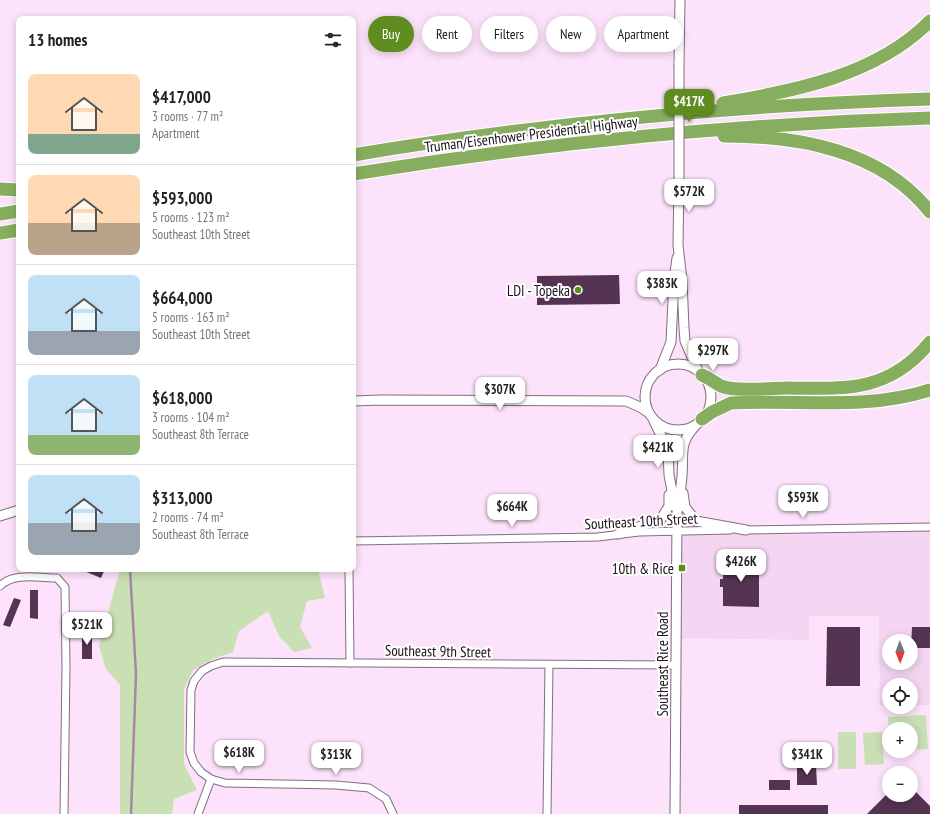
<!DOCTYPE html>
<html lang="en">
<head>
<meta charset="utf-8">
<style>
  :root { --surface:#fff; --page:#f6f6f6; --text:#222; --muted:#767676; --line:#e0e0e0; --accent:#5e8c1e }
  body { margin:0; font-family:"PT Sans Narrow",sans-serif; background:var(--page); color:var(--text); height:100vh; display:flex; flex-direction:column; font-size:15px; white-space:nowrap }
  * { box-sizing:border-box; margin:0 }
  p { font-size:13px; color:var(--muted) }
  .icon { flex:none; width:22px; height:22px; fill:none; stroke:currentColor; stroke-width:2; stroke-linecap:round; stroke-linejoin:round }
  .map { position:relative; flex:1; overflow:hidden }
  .panel { position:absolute; left:16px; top:16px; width:340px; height:556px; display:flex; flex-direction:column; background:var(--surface); border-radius:8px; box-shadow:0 2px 10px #0003 }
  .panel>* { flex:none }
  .top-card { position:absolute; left:368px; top:16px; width:380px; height:36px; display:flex; gap:8px }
  .needle { width:26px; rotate:179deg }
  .fabs { position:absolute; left:882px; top:634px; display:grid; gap:8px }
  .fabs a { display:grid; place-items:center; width:36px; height:36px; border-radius:50%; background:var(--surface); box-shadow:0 2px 10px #0003; font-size:20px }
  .price { position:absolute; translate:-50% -34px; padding:0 9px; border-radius:8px; background:#fff; color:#222; font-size:13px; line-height:26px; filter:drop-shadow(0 1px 2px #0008) }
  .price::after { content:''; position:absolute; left:50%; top:24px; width:12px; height:9px; margin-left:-6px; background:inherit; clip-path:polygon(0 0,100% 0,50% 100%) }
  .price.on { background:var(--accent); color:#fff }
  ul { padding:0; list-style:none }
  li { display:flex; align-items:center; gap:12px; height:100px; padding:0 12px }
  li+li { border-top:1px solid var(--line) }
  li span { display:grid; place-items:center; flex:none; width:112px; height:80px; border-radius:8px; color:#555 }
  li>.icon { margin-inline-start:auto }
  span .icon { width:48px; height:48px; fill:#fffc; stroke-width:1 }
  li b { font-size:17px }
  h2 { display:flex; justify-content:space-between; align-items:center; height:48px; padding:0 12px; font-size:17px }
  .chip { padding:0 14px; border-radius:18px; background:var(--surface); box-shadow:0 2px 10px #0003; font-size:14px; line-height:36px }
  .chip.on { background:var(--accent); color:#fff }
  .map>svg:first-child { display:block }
  .built { fill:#f4d5f2; fill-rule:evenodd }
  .green { fill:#c9e0b4 }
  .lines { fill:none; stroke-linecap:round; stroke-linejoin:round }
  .stream { stroke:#a688a4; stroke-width:2.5 }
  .building { fill:#543353 }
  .minor-casing { stroke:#836d82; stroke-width:9 }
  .tertiary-casing { stroke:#836d82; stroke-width:11 }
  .motorway-casing { stroke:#fff; stroke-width:15 }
  .minor { stroke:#fff; stroke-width:7 }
  .tertiary { stroke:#fff; stroke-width:9 }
  .motorway { stroke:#87ae5e; stroke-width:13 }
  .tertiary-bridge-casing { stroke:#836d82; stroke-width:11; stroke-linecap:butt }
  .tertiary-bridge { stroke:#fff; stroke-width:9 }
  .poi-dot { fill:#5e8c1e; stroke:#fff; stroke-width:1.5 }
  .labels { text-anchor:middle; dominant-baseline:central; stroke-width:4; stroke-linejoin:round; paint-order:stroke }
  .street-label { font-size:15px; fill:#1b121a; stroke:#fff }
  .poi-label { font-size:15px; fill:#1b121a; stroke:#fff; text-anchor:end }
</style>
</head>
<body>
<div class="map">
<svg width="930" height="814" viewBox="0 0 930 814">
  <rect width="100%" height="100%" fill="#fce2fa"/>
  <path class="built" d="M 930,527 L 930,705 L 911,705 L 911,685 L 889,685 L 889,705 L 880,705 L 879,616 L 809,616 L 809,640 L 676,638 L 677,531 ZM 889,641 L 911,641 L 911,663 L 889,663 Z"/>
  <g class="green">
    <path d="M 120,569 L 318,569 L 325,598 L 307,601 L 300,627 L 312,648 L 294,652 L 279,636 L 268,611 L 239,631 L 233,652 L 213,659 L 193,670 L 184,689 L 184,764 L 197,790 L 174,799 L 172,814 L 120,814 L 120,685 L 106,669 L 99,646 Z"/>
    <path d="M 926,715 L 928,749 L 911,750 L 911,729 L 889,729 L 889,737 L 888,717 Z"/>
    <rect x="838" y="732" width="18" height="37"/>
    <path d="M 882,732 L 884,764 L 865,765 L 863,733 Z"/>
  </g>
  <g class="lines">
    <path class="stream" d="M 130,569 L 136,674 L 131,814"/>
  </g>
  <g class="building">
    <path d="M 622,22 L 638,22 L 638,32 L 623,32 Z"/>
    <path d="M 619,275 L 620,304 L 537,305 L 537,276 Z"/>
    <path d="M 724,560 L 759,560 L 759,607 L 723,606 L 723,587 L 720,587 L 720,579 L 723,579 Z"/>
    <path d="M 79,569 L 105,569 L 101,578 Z"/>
    <path d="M 30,590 L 38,590 L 38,619 L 30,618 Z"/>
    <path d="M 14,598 L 21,600 L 10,627 L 3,625 Z"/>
    <path d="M 827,627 L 860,627 L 860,686 L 826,686 Z"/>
    <path d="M 912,627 L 930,627 L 930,648 L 911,648 Z"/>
    <rect x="82" y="633" width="10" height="26"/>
    <path d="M 797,766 L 816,766 L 817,785 L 797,785 Z"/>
    <rect x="769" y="780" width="21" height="10"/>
    <path d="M 911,787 L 930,806 L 930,814 L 867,814 L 886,795 L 911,795 Z"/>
    <rect x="739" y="805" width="89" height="9"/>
  </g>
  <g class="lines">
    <defs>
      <g id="minor">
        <path d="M 742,530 L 930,527"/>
        <path d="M 353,541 L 598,537 L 639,532 L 730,530"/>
        <path d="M 349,569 L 350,663"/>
        <path d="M 0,586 C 13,572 40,578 57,578 L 65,587 L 66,667 L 64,814"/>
        <path d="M 198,814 L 211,779"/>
        <path d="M 393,814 L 386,799 L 369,788 L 336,785 L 225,783 L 211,779 L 201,772 L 194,763 L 190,752 L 191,690 L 194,681 L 202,671 L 211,666 L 223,662 L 676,665"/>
        <path d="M 547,814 L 549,665"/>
      </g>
      <g id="tertiary">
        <path d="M 679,64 L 680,0"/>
        <path d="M 679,182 L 678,245 L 682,280 L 684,328 L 685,341 L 698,371"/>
        <circle cx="678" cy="397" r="33"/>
        <path d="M 660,370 L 671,342 L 674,280 L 677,258"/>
        <path d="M 353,401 L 381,400 L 626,401 L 640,407 L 649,413"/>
        <path d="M 654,421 L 668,450 L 669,475 L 675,507"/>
        <path d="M 683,493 L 685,507 L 696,521 L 746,530"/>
        <path d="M 0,516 L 19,510"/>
        <path d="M 618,534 L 661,519 L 669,506 L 669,495"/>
        <path d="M 675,814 L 677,513 C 679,501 681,488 682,476 C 684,449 678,444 698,423"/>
      </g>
      <g id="motorway">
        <path d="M 723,103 C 795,91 877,75 930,21"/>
        <path d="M 724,136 C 799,136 881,150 930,212"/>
        <path d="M 353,155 C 543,123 737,105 930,99"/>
        <path d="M 353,174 C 544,143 737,124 930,118"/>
        <path d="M 0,189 L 19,190"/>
        <path d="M 0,214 L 19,211"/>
        <path d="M 0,233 L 19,230"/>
        <path d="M 702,375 C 709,378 715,383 721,386 C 734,392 773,388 788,388 C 846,389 890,392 930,342"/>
        <path d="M 702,419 L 712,412 L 731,403 C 797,399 866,411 930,390"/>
      </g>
    </defs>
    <use href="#minor" class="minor-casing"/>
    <use href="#tertiary" class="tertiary-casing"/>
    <use href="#motorway" class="motorway-casing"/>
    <use href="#minor" class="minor"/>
    <use href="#tertiary" class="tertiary"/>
    <use href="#motorway" class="motorway"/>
    <defs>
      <path id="tertiary-bridge" d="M 679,182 L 679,64"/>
    </defs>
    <use href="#tertiary-bridge" class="tertiary-bridge-casing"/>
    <use href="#tertiary-bridge" class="tertiary-bridge"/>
  </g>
  <g class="poi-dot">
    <circle cx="578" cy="290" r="4"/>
    <rect x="678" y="564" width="8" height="8" rx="2"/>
  </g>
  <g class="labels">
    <g class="street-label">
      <text transform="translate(531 134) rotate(-7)">Truman/Eisenhower Presidential Highway</text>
      <text transform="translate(641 521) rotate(-3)">Southeast 10th Street</text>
      <text transform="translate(438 651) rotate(1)">Southeast 9th Street</text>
      <text transform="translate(662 664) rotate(-90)">Southeast Rice Road</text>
    </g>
    <g class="poi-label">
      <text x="570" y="290">LDI - Topeka</text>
      <text x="674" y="568">10th &amp; Rice</text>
    </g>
  </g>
</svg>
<div class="fabs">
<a><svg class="needle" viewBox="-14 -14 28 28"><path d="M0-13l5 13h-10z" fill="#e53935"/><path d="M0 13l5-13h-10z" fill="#767676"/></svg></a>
<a><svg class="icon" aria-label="locate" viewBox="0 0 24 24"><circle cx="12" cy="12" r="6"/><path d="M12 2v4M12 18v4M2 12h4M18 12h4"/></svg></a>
<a>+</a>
<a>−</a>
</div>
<b class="price on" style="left:689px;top:123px">$417K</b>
<b class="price" style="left:689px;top:213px">$572K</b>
<b class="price" style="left:662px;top:305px">$383K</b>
<b class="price" style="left:713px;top:372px">$297K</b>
<b class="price" style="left:500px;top:411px">$307K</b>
<b class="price" style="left:658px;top:469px">$421K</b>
<b class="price" style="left:803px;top:519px">$593K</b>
<b class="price" style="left:512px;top:528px">$664K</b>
<b class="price" style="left:741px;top:583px">$426K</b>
<b class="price" style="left:87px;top:646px">$521K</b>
<b class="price" style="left:239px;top:774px">$618K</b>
<b class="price" style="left:336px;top:776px">$313K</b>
<b class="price" style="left:807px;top:776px">$341K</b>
<div class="top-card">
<a class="chip on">Buy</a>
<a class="chip">Rent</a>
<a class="chip">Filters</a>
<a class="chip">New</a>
<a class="chip">Apartment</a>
</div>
<section class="panel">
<h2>13 homes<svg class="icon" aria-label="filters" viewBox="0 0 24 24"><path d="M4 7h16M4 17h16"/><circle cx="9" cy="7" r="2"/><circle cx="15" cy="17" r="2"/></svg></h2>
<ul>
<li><span style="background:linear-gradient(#ffd9b3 75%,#7fa58c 0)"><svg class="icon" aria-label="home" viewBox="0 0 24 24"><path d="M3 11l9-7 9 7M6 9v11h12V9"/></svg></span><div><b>$417,000</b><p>3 rooms · 77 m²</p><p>Apartment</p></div></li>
<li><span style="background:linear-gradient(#ffd9b3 60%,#b9a48a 0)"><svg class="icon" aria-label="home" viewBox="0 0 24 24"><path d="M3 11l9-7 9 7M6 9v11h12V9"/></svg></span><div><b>$593,000</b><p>5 rooms · 123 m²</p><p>Southeast 10th Street</p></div></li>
<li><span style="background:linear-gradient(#bfe0f5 70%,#9aa5b1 0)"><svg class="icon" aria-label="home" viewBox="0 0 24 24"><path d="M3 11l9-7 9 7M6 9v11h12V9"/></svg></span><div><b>$664,000</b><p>5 rooms · 163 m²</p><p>Southeast 10th Street</p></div></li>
<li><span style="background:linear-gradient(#bfe0f5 75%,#8fb573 0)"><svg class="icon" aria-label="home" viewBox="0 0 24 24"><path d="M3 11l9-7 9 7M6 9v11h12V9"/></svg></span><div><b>$618,000</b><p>3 rooms · 104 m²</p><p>Southeast 8th Terrace</p></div></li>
<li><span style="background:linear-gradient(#bfe0f5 60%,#9aa5b1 0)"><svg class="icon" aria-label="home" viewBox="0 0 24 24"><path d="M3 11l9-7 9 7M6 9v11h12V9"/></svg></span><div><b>$313,000</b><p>2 rooms · 74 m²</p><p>Southeast 8th Terrace</p></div></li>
</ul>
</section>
</div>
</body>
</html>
